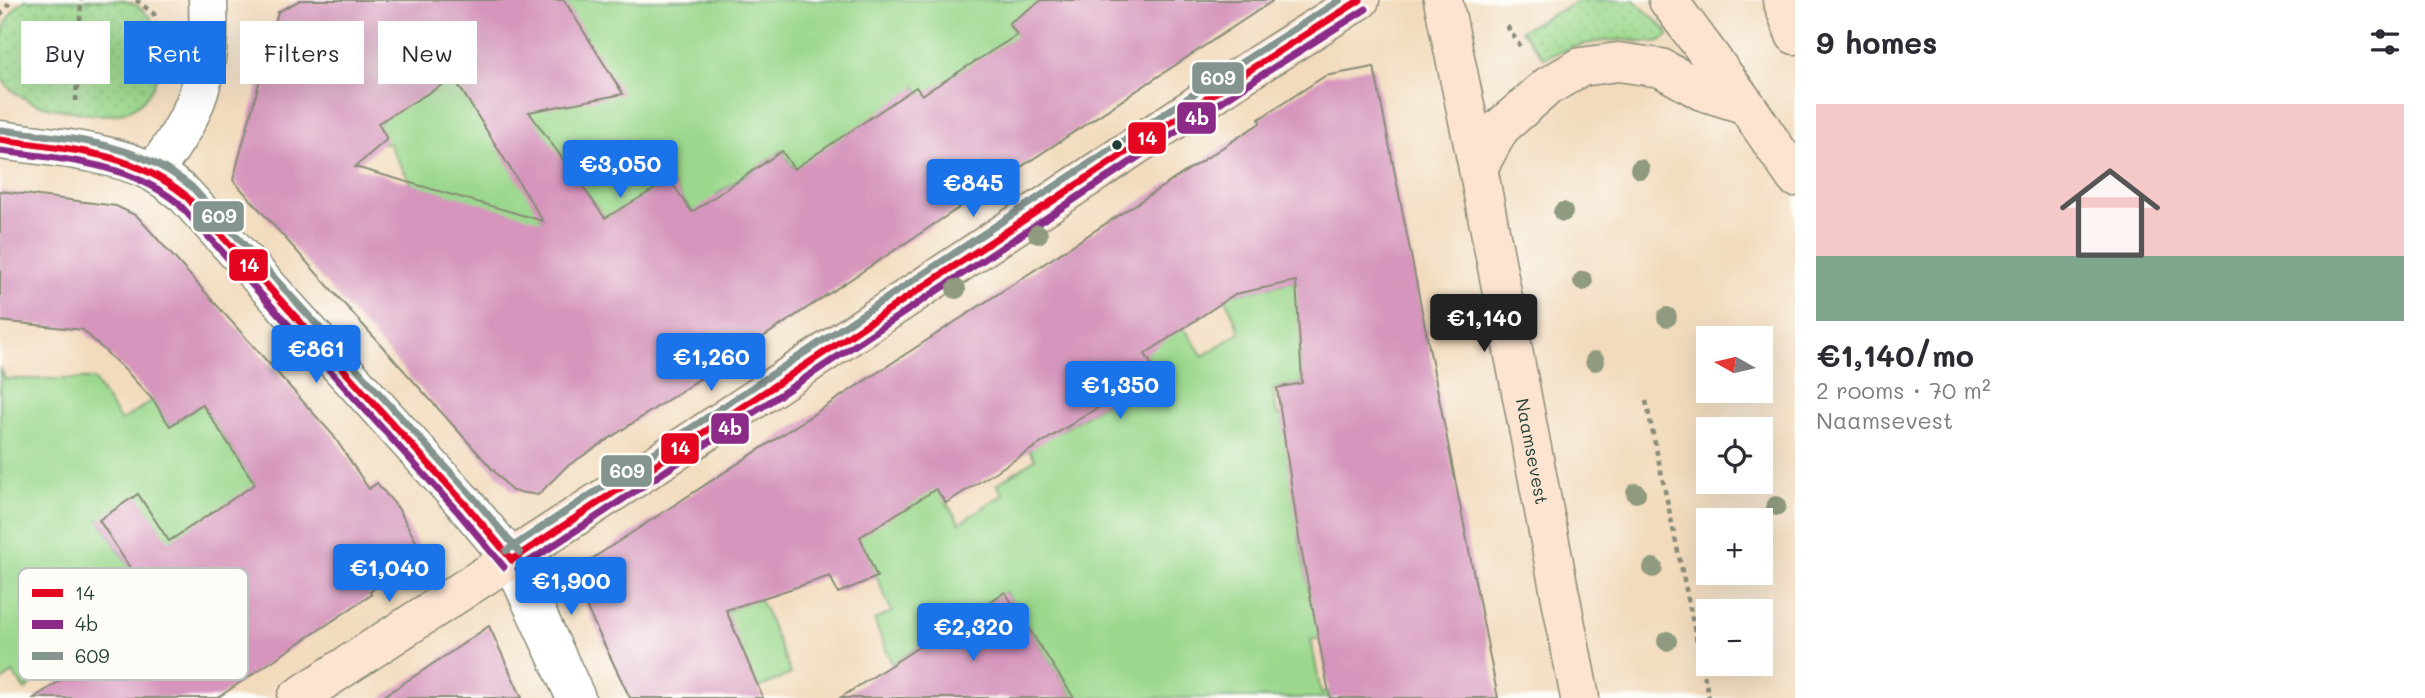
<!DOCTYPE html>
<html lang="en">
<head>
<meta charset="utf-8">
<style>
  :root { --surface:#fff; --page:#f2f2f3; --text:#2b2b33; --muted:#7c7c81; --accent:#1a73e8 }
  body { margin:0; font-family:Mali,sans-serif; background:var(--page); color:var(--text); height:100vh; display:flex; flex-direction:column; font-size:26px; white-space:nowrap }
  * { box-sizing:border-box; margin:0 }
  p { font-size:23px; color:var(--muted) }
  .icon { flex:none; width:38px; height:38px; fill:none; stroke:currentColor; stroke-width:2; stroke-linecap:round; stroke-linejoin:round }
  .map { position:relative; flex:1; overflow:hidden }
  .panel { display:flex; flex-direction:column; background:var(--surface); width:630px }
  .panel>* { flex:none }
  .guide { position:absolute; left:21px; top:21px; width:665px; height:63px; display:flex; gap:14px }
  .needle { width:46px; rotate:278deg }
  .fabs { position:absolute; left:1696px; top:326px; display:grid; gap:14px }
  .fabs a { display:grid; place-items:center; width:77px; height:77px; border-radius:0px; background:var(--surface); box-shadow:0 7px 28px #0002; font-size:35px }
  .price { position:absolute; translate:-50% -60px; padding:0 16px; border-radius:7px; background:var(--accent); color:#fff; font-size:23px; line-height:46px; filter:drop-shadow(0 2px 4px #0008) }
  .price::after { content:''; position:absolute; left:50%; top:42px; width:21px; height:16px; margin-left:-10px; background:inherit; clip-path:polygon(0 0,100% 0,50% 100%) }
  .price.current { background:#222; color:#fff }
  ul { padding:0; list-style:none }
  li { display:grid; align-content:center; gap:14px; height:371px; padding:0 21px }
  li span { display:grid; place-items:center; height:217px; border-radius:0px; color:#555 }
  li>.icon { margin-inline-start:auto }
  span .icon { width:126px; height:126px; fill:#fffc; stroke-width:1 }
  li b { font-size:30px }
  h2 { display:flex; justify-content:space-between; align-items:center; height:84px; padding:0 21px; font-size:30px }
  .pill { padding:0 24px; border-radius:0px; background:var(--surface); box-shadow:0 7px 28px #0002; font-size:24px; line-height:63px }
  .pill.current { background:var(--accent); color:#fff }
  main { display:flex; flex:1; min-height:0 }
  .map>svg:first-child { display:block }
  .grass { fill:url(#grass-dots); stroke:#5d8a60; stroke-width:2 }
  .garden { fill:#9bd88d; stroke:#5d8a60; stroke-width:2 }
  .building { fill:#d595bc; fill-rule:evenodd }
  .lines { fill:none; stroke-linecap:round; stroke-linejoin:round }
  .street-casing { stroke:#888c78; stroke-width:41 }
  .secondary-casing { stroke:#888c78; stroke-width:41 }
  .path { stroke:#888c78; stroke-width:4.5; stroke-dasharray:5 5; stroke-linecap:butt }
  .street { stroke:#fff; stroke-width:38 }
  .secondary { stroke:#fde4d1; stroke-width:38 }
  .bus-1-casing { stroke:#fdfcf7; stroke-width:12 }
  .bus-2-casing { stroke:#fdfcf7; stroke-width:12 }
  .bus-3-casing { stroke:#fdfcf7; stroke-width:12 }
  .bus-1 { stroke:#e40521; stroke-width:7 }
  .bus-2 { stroke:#8c2b87; stroke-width:7 }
  .bus-3 { stroke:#84948f; stroke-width:7 }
  .tree { fill:#8f9a7e }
  .bus-dot { fill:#1f3d34; stroke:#fdfcf7; stroke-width:2.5 }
  .labels { text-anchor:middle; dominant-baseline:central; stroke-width:7; stroke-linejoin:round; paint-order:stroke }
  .street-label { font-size:18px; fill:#1f3d34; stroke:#fdfcf7 }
  .key { fill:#fdfcf7; stroke:#bac3bc; stroke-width:2 }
  .key-label { font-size:19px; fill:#1f3d34 }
  .line-badge { stroke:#fdfcf7; stroke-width:2.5 }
  .badge-label { font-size:19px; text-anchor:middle; font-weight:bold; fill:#fff }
</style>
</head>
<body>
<main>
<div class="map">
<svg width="1795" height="698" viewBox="0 0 1795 698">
  <defs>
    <pattern id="grass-dots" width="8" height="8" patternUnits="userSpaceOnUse" patternTransform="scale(1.75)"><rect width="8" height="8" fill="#9bd88d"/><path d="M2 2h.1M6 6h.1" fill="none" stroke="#85ba7a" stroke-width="1.8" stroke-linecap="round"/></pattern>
  </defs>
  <rect width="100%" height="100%" fill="#fdfcf7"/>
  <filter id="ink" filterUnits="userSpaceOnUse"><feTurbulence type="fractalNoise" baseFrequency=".0143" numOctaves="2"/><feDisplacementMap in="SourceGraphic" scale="14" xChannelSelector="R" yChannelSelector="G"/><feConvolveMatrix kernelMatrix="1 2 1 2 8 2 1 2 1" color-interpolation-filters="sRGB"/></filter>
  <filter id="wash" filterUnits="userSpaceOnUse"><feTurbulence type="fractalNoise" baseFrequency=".00686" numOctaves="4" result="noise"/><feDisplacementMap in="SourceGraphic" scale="28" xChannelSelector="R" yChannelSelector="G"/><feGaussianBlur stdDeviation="1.57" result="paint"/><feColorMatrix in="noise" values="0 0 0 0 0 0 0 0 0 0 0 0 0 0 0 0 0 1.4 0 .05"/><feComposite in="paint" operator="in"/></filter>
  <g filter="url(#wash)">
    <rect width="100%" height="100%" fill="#f2dbbd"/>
    <g class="grass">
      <path d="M 25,0 C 49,0 72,0 95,0 C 103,0 113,0 121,0 C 178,10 171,106 116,114 C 95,117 73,111 52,108 C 34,105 8,93 0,75 C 0,44 0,17 25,0 Z"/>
      <path d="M 1581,0 L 1634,0 L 1666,30 L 1668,35 C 1660,47 1638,41 1626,40 C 1596,39 1571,47 1544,58 L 1521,30 Z"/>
    </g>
    <g class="garden">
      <path d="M 526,0 L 1044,0 L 1009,23 L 1018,37 L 923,96 L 916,87 L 815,200 L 782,151 L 717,194 L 740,229 L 716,245 L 670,181 L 617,235 L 583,187 L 540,215 L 555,241 L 384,206 L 411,183 L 389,144 L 362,137 Z"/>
      <path d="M 1326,275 L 1307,352 L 1300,354 L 1302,383 L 1273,389 L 1277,415 L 1316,408 L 1299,538 L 1309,589 L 1331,635 L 1311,640 L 1321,693 L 1331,691 L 1332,698 L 1074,698 L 1005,592 L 892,664 L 874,620 L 892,612 L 863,546 L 845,553 L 863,509 L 933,483 L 960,523 L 1003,494 L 997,484 L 1035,459 L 1019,434 L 1061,431 L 1115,397 L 1113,393 L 1153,367 L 1127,326 L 1176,316 L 1203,356 L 1240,332 L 1225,296 Z"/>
      <path d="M 0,367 L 5,379 L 93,379 L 121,421 L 153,400 L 170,426 L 202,404 L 267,502 L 229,582 L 99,520 L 160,614 L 73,672 L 59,653 L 27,678 L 31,685 L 25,690 L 13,673 L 0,682 Z"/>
      <path d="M 758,598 L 764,607 L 791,674 L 738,697 L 710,618 Z"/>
    </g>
    <g id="blocks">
      <g class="building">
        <path d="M 300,0 L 564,0 L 623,94 L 529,112 L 605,218 L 670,180 L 692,212 L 782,151 L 794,169 L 916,87 L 922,95 L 1017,35 L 1009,23 L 1042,0 L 1274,0 L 566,467 L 538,495 L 512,491 L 233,180 L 278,12 ZM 454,78 L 543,221 L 355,167 L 387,139 L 378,123 Z"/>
        <path d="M 1374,67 L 1498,698 L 1330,698 L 1299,538 L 1277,388 L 1302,383 L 1296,281 L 1235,294 L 1145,354 L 1153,367 L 1113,393 L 1116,396 L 946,503 L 936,489 L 860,537 L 877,577 L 838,593 L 830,576 L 726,610 L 763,698 L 630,698 L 570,573 L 1260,123 L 1259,119 L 1325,76 Z"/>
        <path d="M 0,191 L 116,206 L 137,216 L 333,435 L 369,489 L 377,483 L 398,508 L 420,549 L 370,592 L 371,595 L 217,698 L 34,698 L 160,614 L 99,520 L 138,494 L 169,541 L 255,484 L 202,404 L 170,426 L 153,400 L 126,371 L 83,330 L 0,321 Z"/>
        <path d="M 1005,592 L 1074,698 L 840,698 L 908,654 Z"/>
        <path d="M 489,626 L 522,698 L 381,698 L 451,652 Z"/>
      </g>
    </g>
  </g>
  <g filter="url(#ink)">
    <use href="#blocks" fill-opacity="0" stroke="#888c78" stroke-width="2"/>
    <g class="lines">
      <defs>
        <g id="street">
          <path d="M 0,140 C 48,147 110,150 154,173 C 165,179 175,187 185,195 L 466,505 L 512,560 L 576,698"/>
          <path d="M 153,172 C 199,113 211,75 208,0"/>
        </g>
        <g id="secondary">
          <path id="s1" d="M 1443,0 L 1478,168 L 1580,698"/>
          <path d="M 1668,0 L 1746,105 L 1795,177"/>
          <path d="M 1782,0 L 1795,35"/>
          <path d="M 1478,168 L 1500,128 L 1548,86 L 1581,67 L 1618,62 L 1661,68 L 1702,91 L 1746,105"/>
          <path d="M 297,698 L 704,433 L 1248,71 L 1360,0"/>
        </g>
      </defs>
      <use href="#street" class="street-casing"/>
      <use href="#secondary" class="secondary-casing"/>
      <g class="path">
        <path d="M 136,0 L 154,14 L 157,21"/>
        <path d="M 0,15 L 12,0"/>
        <path d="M 1507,26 L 1520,46"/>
        <path d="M 76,101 L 81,0"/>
        <path d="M 1646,401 L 1709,698"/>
      </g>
      <use href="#street" class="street"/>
      <use href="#secondary" class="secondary"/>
      <defs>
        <g id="bus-1">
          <path d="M 0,140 C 67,149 130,151 185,195 L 466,505 L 512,560"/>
          <path d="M 512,560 L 1248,71 L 1360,0"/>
        </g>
        <g id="bus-2">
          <path d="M 0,151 C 63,159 126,162 178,203 L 458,512 L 504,567"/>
          <path d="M 518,569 L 1254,80 L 1366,9"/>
        </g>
        <g id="bus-3">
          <path d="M 1,130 C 71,139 135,141 192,187 L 474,498 L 520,553"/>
          <path d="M 506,551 L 1242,62 L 1340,0"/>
        </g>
      </defs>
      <use href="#bus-1" class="bus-1-casing"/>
      <use href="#bus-2" class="bus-2-casing"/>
      <use href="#bus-3" class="bus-3-casing"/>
      <use href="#bus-1" class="bus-1"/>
      <use href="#bus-2" class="bus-2"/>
      <use href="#bus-3" class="bus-3"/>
    </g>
    <g class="tree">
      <circle cx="1640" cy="169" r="10"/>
      <circle cx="1563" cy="212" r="10"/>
      <circle cx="1038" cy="234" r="10"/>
      <circle cx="1583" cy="281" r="10"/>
      <circle cx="956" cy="289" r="10"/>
      <circle cx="1667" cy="317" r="10"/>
      <circle cx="1595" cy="361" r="10"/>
      <circle cx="1636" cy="493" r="10"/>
      <circle cx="1776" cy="506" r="10"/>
      <circle cx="1653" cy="568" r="10"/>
      <circle cx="1667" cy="641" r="10"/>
    </g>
  </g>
  <circle class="bus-dot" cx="1117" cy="145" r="6"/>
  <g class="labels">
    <g class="street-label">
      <text stroke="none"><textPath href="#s1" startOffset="460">Naamsevest</textPath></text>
    </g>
  </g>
  <rect x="18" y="568" width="230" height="112" rx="10" class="key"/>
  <rect x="32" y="589" width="31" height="8" fill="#e40521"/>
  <rect x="32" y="620" width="31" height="9" fill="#8c2b87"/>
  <rect x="32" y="652" width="31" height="8" fill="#84948f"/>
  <g class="key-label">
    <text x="75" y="600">14</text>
    <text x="75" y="631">4b</text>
    <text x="75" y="663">609</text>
  </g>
  <g class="line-badge">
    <rect x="1191" y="61" width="54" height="34" rx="7" fill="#84948f"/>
    <rect x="1176" y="101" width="41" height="34" rx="7" fill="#8c2b87"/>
    <rect x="1127" y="121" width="40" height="34" rx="7" fill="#e40521"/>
    <rect x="192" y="200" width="53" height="33" rx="7" fill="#84948f"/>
    <rect x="228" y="248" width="41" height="34" rx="7" fill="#e40521"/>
    <rect x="710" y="412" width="40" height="33" rx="7" fill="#8c2b87"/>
    <rect x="660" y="432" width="40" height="33" rx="7" fill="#e40521"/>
    <rect x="600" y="454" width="53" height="34" rx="7" fill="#84948f"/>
  </g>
  <g class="badge-label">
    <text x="1218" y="85">609</text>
    <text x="1197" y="125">4b</text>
    <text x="1147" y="145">14</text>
    <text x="219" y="223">609</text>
    <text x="249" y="272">14</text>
    <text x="730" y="435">4b</text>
    <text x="680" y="455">14</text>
    <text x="627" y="478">609</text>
  </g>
</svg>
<div class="fabs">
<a><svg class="needle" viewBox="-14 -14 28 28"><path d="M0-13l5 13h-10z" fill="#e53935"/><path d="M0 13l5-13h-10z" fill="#7c7c81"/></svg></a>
<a><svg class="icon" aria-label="locate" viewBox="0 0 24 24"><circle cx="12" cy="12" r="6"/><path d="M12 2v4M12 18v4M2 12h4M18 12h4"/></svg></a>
<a>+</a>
<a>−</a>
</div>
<b class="price" style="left:620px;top:200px">€3,050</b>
<b class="price" style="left:973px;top:219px">€845</b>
<b class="price current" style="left:1484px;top:354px">€1,140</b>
<b class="price" style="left:316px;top:385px">€861</b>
<b class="price" style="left:711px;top:393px">€1,260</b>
<b class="price" style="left:1120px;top:421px">€1,350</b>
<b class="price" style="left:389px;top:604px">€1,040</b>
<b class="price" style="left:571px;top:617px">€1,900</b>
<b class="price" style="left:973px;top:663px">€2,320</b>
<div class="guide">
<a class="pill">Buy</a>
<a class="pill current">Rent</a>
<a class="pill">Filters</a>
<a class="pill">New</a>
</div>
</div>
<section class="panel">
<h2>9 homes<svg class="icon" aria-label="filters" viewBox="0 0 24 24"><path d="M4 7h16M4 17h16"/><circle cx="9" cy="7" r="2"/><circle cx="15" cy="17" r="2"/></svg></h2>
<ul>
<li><span style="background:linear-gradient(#f6c9c9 70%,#7fa58c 0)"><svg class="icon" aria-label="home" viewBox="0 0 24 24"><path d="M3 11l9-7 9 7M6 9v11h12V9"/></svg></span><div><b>€1,140/mo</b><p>2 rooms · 70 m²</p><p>Naamsevest</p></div></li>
</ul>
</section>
</main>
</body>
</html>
